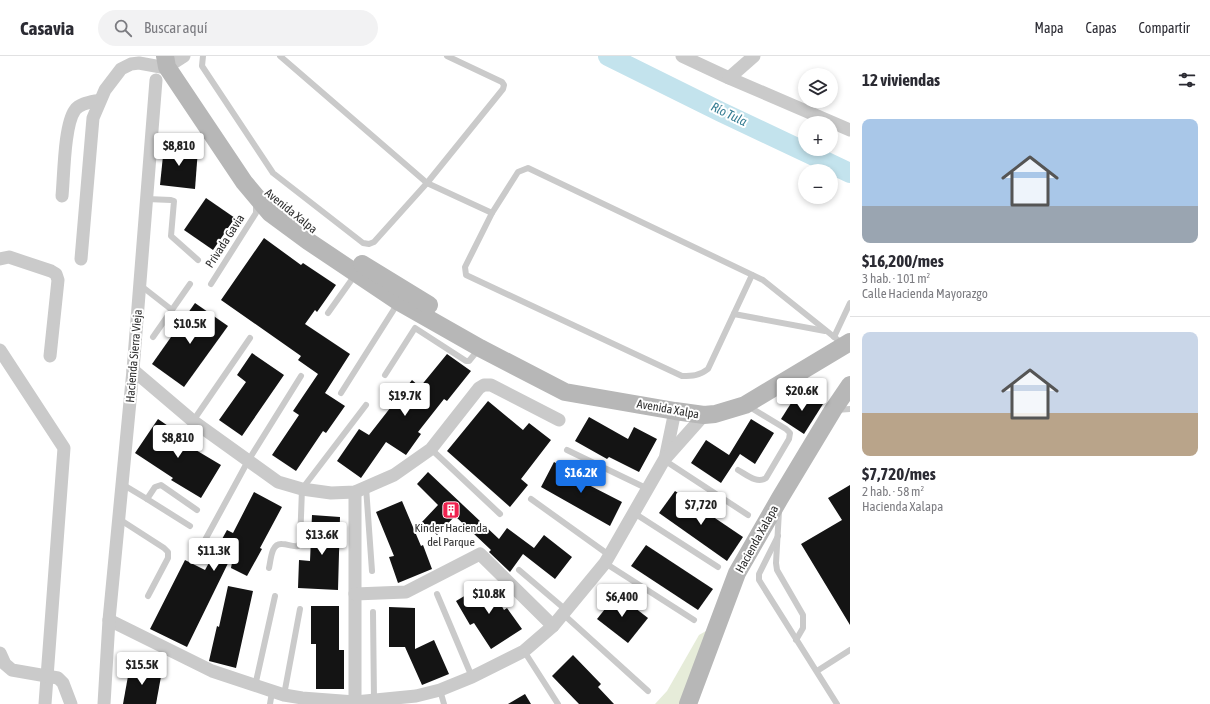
<!DOCTYPE html>
<html lang="es">
<head>
<meta charset="utf-8">
<style>
  :root { --surface:#fff; --page:#f2f2f3; --text:#2b2b33; --muted:#7c7c81; --line:#e1e1e2; --accent:#1a73e8 }
  body { margin:0; font-family:"Asap Condensed",sans-serif; background:var(--page); color:var(--text); height:100vh; display:flex; flex-direction:column; font-size:15px; white-space:nowrap }
  * { box-sizing:border-box; margin:0 }
  p { font-size:13px; color:var(--muted) }
  .icon { flex:none; width:22px; height:22px; fill:none; stroke:currentColor; stroke-width:2; stroke-linecap:round; stroke-linejoin:round }
  .map { position:relative; flex:1; overflow:hidden }
  .sheet { display:flex; flex-direction:column; background:var(--surface); width:360px }
  .sheet>* { flex:none }
  .controls { position:absolute; left:798px; top:12px; display:grid; gap:8px }
  .controls a { display:grid; place-items:center; width:40px; height:40px; border-radius:50%; background:var(--surface); box-shadow:0 2px 6px #0003; font-size:20px }
  .price { position:absolute; translate:-50% -34px; padding:0 9px; border-radius:4px; background:#fff; color:#222; font-size:13px; line-height:26px; filter:drop-shadow(0 1px 2px #0008) }
  .price::after { content:''; position:absolute; left:50%; top:24px; width:12px; height:9px; margin-left:-6px; background:inherit; clip-path:polygon(0 0,100% 0,50% 100%) }
  .price.on { background:var(--accent); color:#fff }
  ul { padding:0; list-style:none }
  li { display:grid; align-content:center; gap:8px; height:212px; padding:0 12px }
  li+li { border-top:1px solid var(--line) }
  li span { display:grid; place-items:center; height:124px; border-radius:8px; color:#555 }
  li>.icon { margin-inline-start:auto }
  span .icon { width:72px; height:72px; fill:#fffc; stroke-width:1 }
  li b { font-size:17px }
  h2 { display:flex; justify-content:space-between; align-items:center; height:48px; padding:0 12px; font-size:17px }
  header { display:flex; align-items:center; gap:24px; box-sizing:border-box; height:56px; padding:0 20px; background:var(--surface); border-bottom:1px solid var(--line) }
  header strong { font-size:19px }
  nav { display:flex; gap:22px; margin-inline-start:auto; font-size:14px }
  .search { width:280px; height:36px; background:var(--page); display:flex; align-items:center; gap:10px; box-sizing:border-box; padding:0 14px; border-radius:22px; color:var(--muted); font-size:15px }
  main { display:flex; flex:1; min-height:0 }
  .map>svg:first-child { display:block }
  .green { fill:#e6ecd9 }
  .lines { fill:none; stroke-linecap:round; stroke-linejoin:round }
  .river { stroke:#c3e3ed; stroke-width:20 }
  .building { fill:#141414 }
  .lane { stroke:#cacaca; stroke-width:6 }
  .street { stroke:#cacaca; stroke-width:13 }
  .secondary { stroke:#b7b7b7; stroke-width:18 }
  .labels { text-anchor:middle; dominant-baseline:central; stroke-width:4; stroke-linejoin:round; paint-order:stroke }
  .street-label { font-size:12px; fill:#2d2d2d; stroke:#fff }
  .poi-label { font-size:12px; fill:#2d2d2d; stroke:#fff }
  .water-label { font-size:13px; font-style:italic; fill:#367d93; stroke:#fff }
</style>
</head>
<body>
<header>
<strong>Casavia</strong>
<div class="search"><svg class="icon" aria-label="search" viewBox="0 0 24 24"><circle cx="10" cy="10" r="6"/><path d="M15 15l6 6"/></svg>Buscar aquí</div>
<nav><a>Mapa</a><a>Capas</a><a>Compartir</a></nav>
</header>
<main>
<div class="map">
<svg width="850" height="648" viewBox="0 0 850 648">
  <rect width="100%" height="100%" fill="#fff"/>
  <path class="green" d="M 713,571 L 682,648 L 655,648 L 667,635 L 699,579 Z"/>
  <g class="lines">
    <path class="river" d="M 608,0 L 721,56 L 850,117"/>
  </g>
  <g class="building">
    <path d="M 164,90 L 198,93 L 195,133 L 160,129 Z"/>
    <path d="M 206,142 L 235,162 L 213,194 L 184,174 Z"/>
    <path d="M 264,182 L 301,209 L 303,207 L 336,229 L 317,256 L 315,254 L 305,268 L 350,298 L 325,337 L 345,350 L 326,377 L 323,375 L 296,415 L 272,399 L 299,359 L 293,355 L 318,318 L 298,304 L 301,300 L 221,244 Z"/>
    <path d="M 195,247 L 228,270 L 184,331 L 152,308 Z"/>
    <path d="M 252,297 L 284,319 L 242,380 L 219,364 L 246,326 L 237,319 Z"/>
    <path d="M 447,298 L 471,315 L 447,345 L 444,343 L 418,376 L 421,378 L 406,399 L 386,386 L 361,422 L 337,405 L 359,373 L 369,379 L 412,324 L 420,331 Z"/>
    <path d="M 800,333 L 823,348 L 804,378 L 781,363 Z"/>
    <path d="M 488,345 L 523,374 L 529,367 L 551,384 L 521,423 L 528,429 L 510,451 L 447,395 Z"/>
    <path d="M 589,361 L 628,383 L 634,371 L 657,383 L 639,416 L 609,401 L 607,403 L 575,385 Z"/>
    <path d="M 158,363 L 187,383 L 184,387 L 221,409 L 201,442 L 171,424 L 173,422 L 135,397 Z"/>
    <path d="M 751,363 L 774,377 L 755,408 L 740,398 L 721,427 L 691,407 L 706,384 L 729,399 Z"/>
    <path d="M 554,406 L 584,423 L 583,426 L 622,446 L 610,470 L 541,431 Z"/>
    <path d="M 428,416 L 499,483 L 507,472 L 534,492 L 544,479 L 572,501 L 555,523 L 523,498 L 510,516 L 489,496 L 491,494 L 455,460 L 437,479 L 422,466 L 438,449 L 417,428 Z"/>
    <path d="M 850,429 L 850,569 L 801,488 L 842,464 L 828,442 Z"/>
    <path d="M 675,435 L 743,481 L 727,505 L 659,457 Z"/>
    <path d="M 254,436 L 282,451 L 260,492 L 262,493 L 247,520 L 231,512 L 234,495 L 187,591 L 150,573 L 185,504 L 205,514 L 227,474 L 233,477 Z"/>
    <path d="M 402,445 L 421,490 L 423,489 L 432,513 L 398,527 L 389,501 L 394,500 L 376,456 Z"/>
    <path d="M 312,459 L 340,461 L 338,534 L 298,532 L 299,504 L 310,505 Z"/>
    <path d="M 646,489 L 713,533 L 698,554 L 631,510 Z"/>
    <path d="M 488,526 L 504,554 L 507,552 L 522,573 L 491,593 L 474,567 L 470,569 L 456,545 Z"/>
    <path d="M 228,530 L 253,535 L 236,612 L 209,605 L 217,570 L 219,571 Z"/>
    <path d="M 617,538 L 648,562 L 628,587 L 597,563 Z"/>
    <path d="M 311,550 L 339,550 L 339,594 L 344,594 L 344,633 L 316,633 L 316,588 L 311,588 Z"/>
    <path d="M 389,551 L 415,552 L 415,593 L 434,584 L 449,618 L 422,629 L 405,591 L 389,591 Z"/>
    <path d="M 573,599 L 601,628 L 598,631 L 614,648 L 579,648 L 552,620 Z"/>
    <path d="M 130,609 L 162,615 L 156,648 L 123,648 Z"/>
    <path d="M 525,638 L 531,648 L 508,648 Z"/>
  </g>
  <g class="lines">
    <g class="lane">
      <path d="M 203,0 L 202,10 L 273,117 L 363,187 L 369,188 L 374,186 L 427,127 L 503,33 L 504,29 L 502,26 L 447,0"/>
      <path d="M 280,0 L 427,127 L 492,157 L 518,116 L 528,112 L 763,224 L 843,288"/>
      <path d="M 147,143 L 171,144 L 174,145 L 171,180 L 198,204"/>
      <path d="M 492,157 L 465,211 L 466,219 L 682,320 C 692,320 699,320 708,313 L 752,219"/>
      <path d="M 211,228 L 256,157 L 256,148"/>
      <path d="M 140,229 L 172,254"/>
      <path d="M 328,257 L 355,219"/>
      <path d="M 734,258 L 825,275"/>
      <path d="M 153,281 L 190,228"/>
      <path d="M 834,281 L 850,247"/>
      <path d="M 385,319 L 415,272 L 466,305 L 469,305 L 478,294"/>
      <path d="M 341,337 L 398,247"/>
      <path d="M 836,354 L 850,353"/>
      <path d="M 193,365 L 250,282"/>
      <path d="M 431,393 L 500,458"/>
      <path d="M 567,394 L 648,433"/>
      <path d="M 664,404 L 748,459"/>
      <path d="M 738,414 C 747,419 757,428 766,422 L 789,383 L 790,377 L 786,373 L 748,350"/>
      <path d="M 122,428 L 147,443"/>
      <path d="M 366,431 L 372,515"/>
      <path d="M 531,443 L 609,499"/>
      <path d="M 779,455 L 776,507 L 777,514 L 803,559 L 803,572 L 796,584"/>
      <path d="M 634,457 L 718,511"/>
      <path d="M 119,463 L 164,492 L 168,496 L 168,502 L 148,540"/>
      <path d="M 190,470 L 147,443 L 155,431 L 161,429 L 197,454"/>
      <path d="M 778,480 L 759,518 L 759,524 L 837,648"/>
      <path d="M 205,484 L 248,405 L 301,320"/>
      <path d="M 605,507 L 694,564"/>
      <path d="M 269,512 C 271,504 271,487 282,488 C 288,488 292,491 298,490 L 300,487 L 302,433 L 366,349"/>
      <path d="M 519,514 L 566,554"/>
      <path d="M 437,538 L 472,621"/>
      <path d="M 373,556 L 374,644"/>
      <path d="M 563,558 L 648,635"/>
      <path d="M 524,595 L 558,648"/>
      <path d="M 817,615 L 850,594"/>
      <path d="M 255,630 L 275,540"/>
      <path d="M 440,634 L 444,648"/>
      <path d="M 284,639 L 300,553"/>
      <path d="M 270,648 L 272,636"/>
    </g>
    <g class="street">
      <path d="M 682,0 L 729,22 L 850,74"/>
      <path d="M 729,22 L 754,0"/>
      <path d="M 62,140 C 64,120 64,69 75,54 C 80,47 91,46 100,44"/>
      <path d="M 0,203 L 9,201 L 51,215 L 56,218 L 58,224 L 50,300"/>
      <path d="M 81,203 L 93,62 L 105,34 L 121,13 L 131,8 L 139,7 L 161,11 L 167,11 L 184,0"/>
      <path d="M 0,294 L 64,392 L 45,648"/>
      <path d="M 133,314 L 193,365 L 278,426 L 302,433 L 331,437 L 355,436 L 394,419 L 431,393 L 479,332 L 484,329 L 491,329 L 559,364"/>
      <path d="M 665,403 L 675,355"/>
      <path d="M 355,436 L 355,646"/>
      <path d="M 355,538 L 406,536 L 480,498 L 553,570"/>
      <path d="M 109,564 L 212,615 L 284,639 L 302,642 L 355,646 L 416,640 L 440,634 L 472,621 L 524,595 L 553,570 L 605,507 L 664,404 L 704,359"/>
      <path d="M 0,597 L 5,608 L 12,614 L 58,622 L 63,627 L 71,648"/>
      <path d="M 104,648 L 109,564 L 133,314 L 156,24"/>
    </g>
    <g class="secondary">
      <path d="M 165,0 L 167,11 L 244,126 L 270,157 L 308,185 L 399,246 L 480,292 L 565,336 L 675,355 L 704,359 L 715,358 L 745,349 L 850,286"/>
      <path d="M 362,208 L 429,249"/>
      <path d="M 688,648 L 737,517 L 780,442 L 833,354 L 850,329"/>
    </g>
  </g>
  <defs>
    <symbol id="building-square" viewBox="-11 -11 22 22"><rect x="-9" y="-9" width="18" height="18" rx="4" fill="#f0224f" stroke="#fff"/><path d="M-4-6H4V6H1V3H-1V6H-4ZM-2.5-4.3h1.7v1.8h-1.7ZM.8-4.3h1.7v1.8H.8ZM-2.5-1h1.7V.8h-1.7ZM.8-1h1.7V.8H.8Z" fill="#fff"/></symbol>
  </defs>
  <g fill-rule="evenodd">
    <use href="#building-square" x="441" y="444" width="20" height="20"/>
  </g>
  <g class="labels">
    <g class="street-label">
      <text transform="translate(291 155) rotate(39)">Avenida Xalpa</text>
      <text transform="translate(225 185) rotate(-57)">Privada Gavia</text>
      <text transform="translate(134 300) rotate(-85)">Hacienda Sierra Vieja</text>
      <text transform="translate(668 353) rotate(10)">Avenida Xalpa</text>
      <text transform="translate(757 483) rotate(-61)">Hacienda Xalapa</text>
    </g>
    <g class="poi-label">
      <text x="451" y="472">Kinder Hacienda<tspan x="451" dy="14">del Parque</tspan></text>
    </g>
    <g class="water-label">
      <text transform="translate(729 58) rotate(26)">Río Tula</text>
    </g>
  </g>
</svg>
<div class="controls">
<a><svg class="icon" aria-label="layers" viewBox="0 0 24 24"><path d="M12 4l9 5-9 5-9-5zM3 14l9 5 9-5"/></svg></a>
<a>+</a>
<a>−</a>
</div>
<b class="price" style="left:179px;top:111px">$8,810</b>
<b class="price" style="left:190px;top:289px">$10.5K</b>
<b class="price" style="left:802px;top:356px">$20.6K</b>
<b class="price" style="left:405px;top:361px">$19.7K</b>
<b class="price" style="left:178px;top:403px">$8,810</b>
<b class="price on" style="left:581px;top:438px">$16.2K</b>
<b class="price" style="left:701px;top:470px">$7,720</b>
<b class="price" style="left:322px;top:500px">$13.6K</b>
<b class="price" style="left:214px;top:516px">$11.3K</b>
<b class="price" style="left:489px;top:559px">$10.8K</b>
<b class="price" style="left:622px;top:562px">$6,400</b>
<b class="price" style="left:142px;top:630px">$15.5K</b>
</div>
<section class="sheet">
<h2>12 viviendas<svg class="icon" aria-label="filters" viewBox="0 0 24 24"><path d="M4 7h16M4 17h16"/><circle cx="9" cy="7" r="2"/><circle cx="15" cy="17" r="2"/></svg></h2>
<ul>
<li><span style="background:linear-gradient(#a9c7e8 70%,#9aa5b1 0)"><svg class="icon" aria-label="home" viewBox="0 0 24 24"><path d="M3 11l9-7 9 7M6 9v11h12V9"/></svg></span><div><b>$16,200/mes</b><p>3 hab. · 101 m²</p><p>Calle Hacienda Mayorazgo</p></div></li>
<li><span style="background:linear-gradient(#c9d6e8 65%,#b9a48a 0)"><svg class="icon" aria-label="home" viewBox="0 0 24 24"><path d="M3 11l9-7 9 7M6 9v11h12V9"/></svg></span><div><b>$7,720/mes</b><p>2 hab. · 58 m²</p><p>Hacienda Xalapa</p></div></li>
</ul>
</section>
</main>
</body>
</html>
